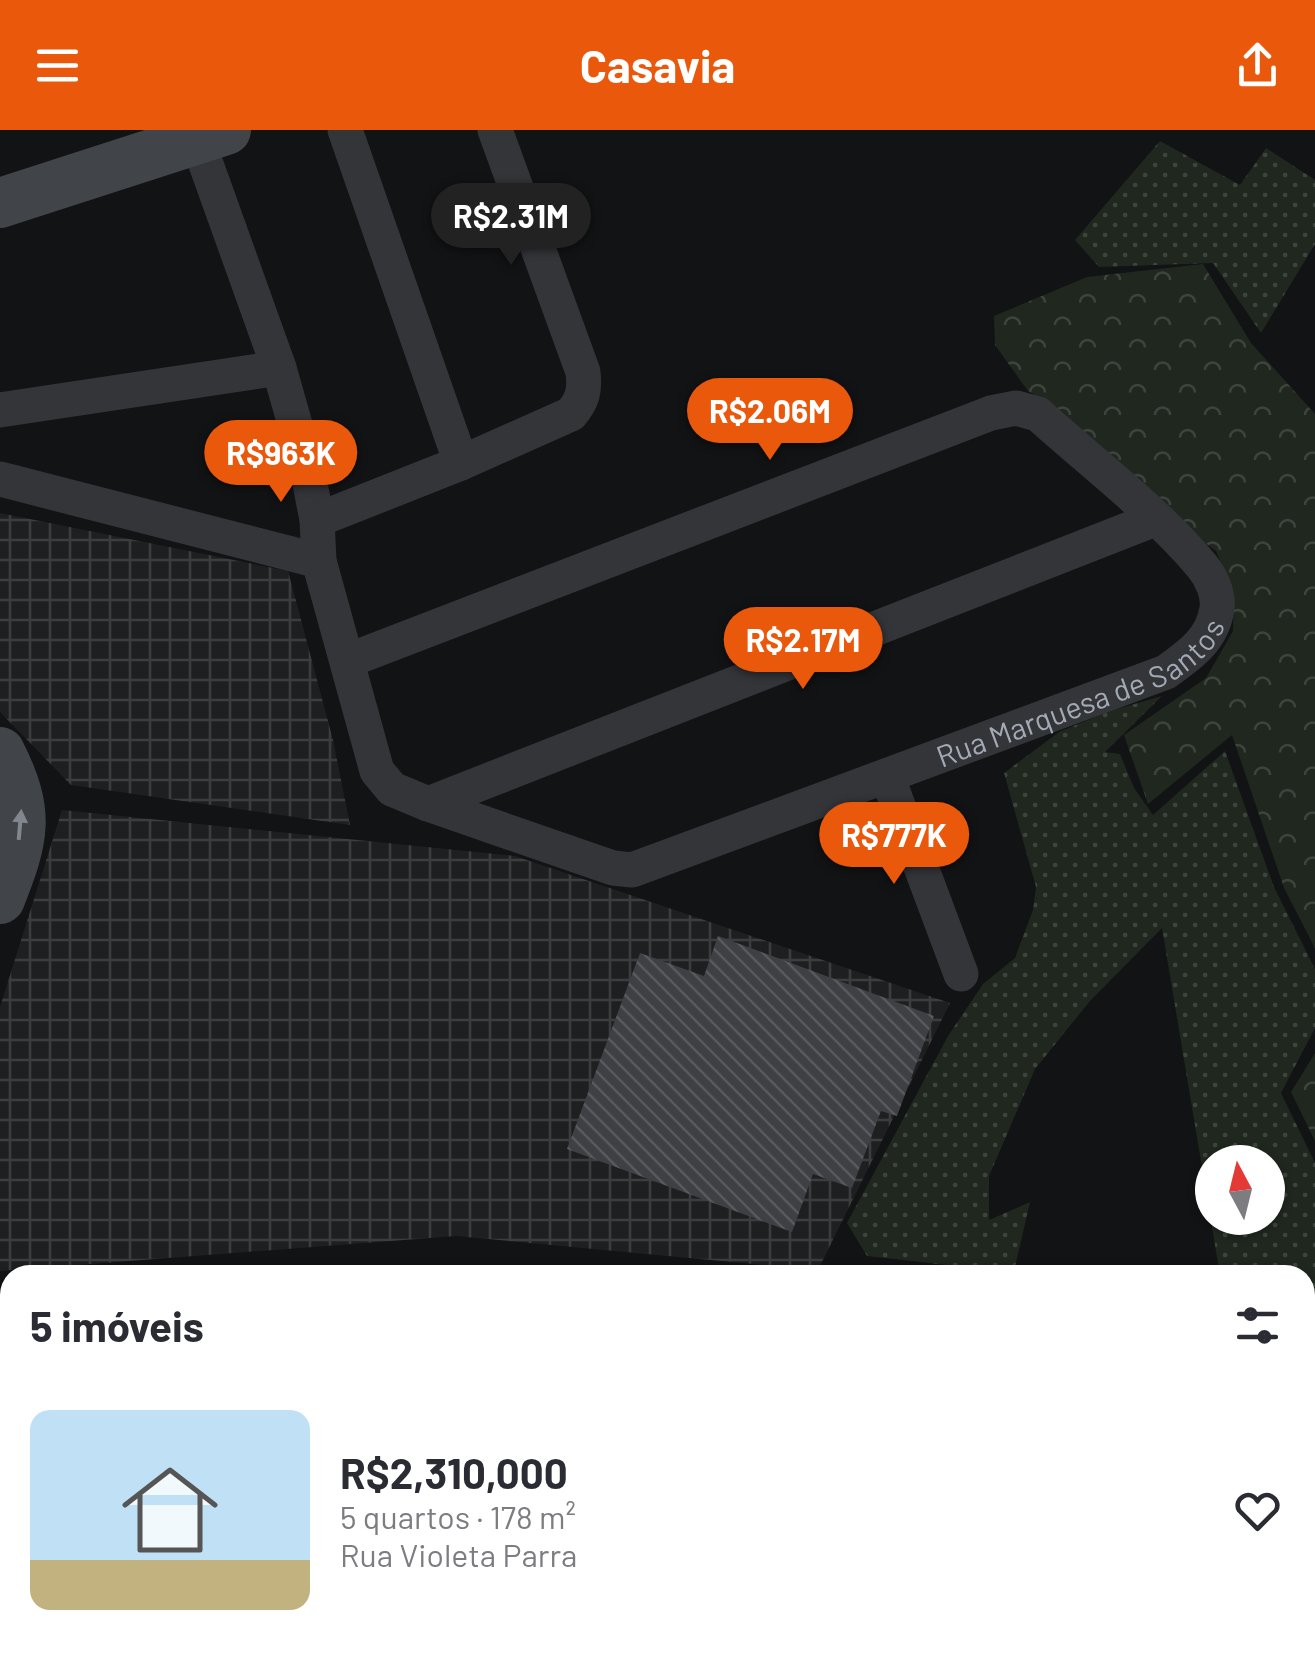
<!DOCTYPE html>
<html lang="pt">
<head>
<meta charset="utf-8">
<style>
  :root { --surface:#fff; --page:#f7f7f7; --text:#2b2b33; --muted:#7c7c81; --line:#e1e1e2; --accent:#ea580c }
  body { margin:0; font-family:Barlow,sans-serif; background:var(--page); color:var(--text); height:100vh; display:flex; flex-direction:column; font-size:38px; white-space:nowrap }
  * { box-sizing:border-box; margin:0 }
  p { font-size:32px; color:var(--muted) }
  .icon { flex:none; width:55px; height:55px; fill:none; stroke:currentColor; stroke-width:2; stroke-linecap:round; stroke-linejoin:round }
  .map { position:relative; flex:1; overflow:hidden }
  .side { position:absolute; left:0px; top:1135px; width:1315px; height:390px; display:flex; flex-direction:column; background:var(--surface); border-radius:30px 30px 0 0; box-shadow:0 2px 8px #0004 }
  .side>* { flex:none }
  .needle { width:65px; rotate:353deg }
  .fabs { position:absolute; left:1195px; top:1015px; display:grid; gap:20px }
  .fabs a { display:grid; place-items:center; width:90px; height:90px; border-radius:50%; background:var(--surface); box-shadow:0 2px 8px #0004; font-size:50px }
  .price { position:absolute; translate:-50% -85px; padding:0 22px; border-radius:35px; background:var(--accent); color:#fff; font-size:32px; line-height:65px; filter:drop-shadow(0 2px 5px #0008) }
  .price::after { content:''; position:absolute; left:50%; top:60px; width:30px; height:22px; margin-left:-15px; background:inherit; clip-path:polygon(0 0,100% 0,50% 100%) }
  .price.active { background:#222; color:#fff }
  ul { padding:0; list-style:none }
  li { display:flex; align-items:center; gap:30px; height:250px; padding:0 30px }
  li+li { border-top:2px solid var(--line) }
  li span { display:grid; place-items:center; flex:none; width:280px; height:200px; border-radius:20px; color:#555 }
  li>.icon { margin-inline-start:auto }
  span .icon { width:120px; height:120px; fill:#fffc; stroke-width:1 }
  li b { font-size:42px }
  h2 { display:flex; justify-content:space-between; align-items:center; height:120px; padding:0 30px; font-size:42px }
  header { display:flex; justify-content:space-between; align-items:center; height:130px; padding:0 30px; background:var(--accent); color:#fff; font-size:45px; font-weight:700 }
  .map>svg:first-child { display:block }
  .industrial { fill:url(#industrial-grid) }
  .grass { fill:url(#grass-dots); fill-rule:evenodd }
  .forest { fill:url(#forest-crowns) }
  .pitch { fill:#1f271f }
  .building { fill:url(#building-back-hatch) }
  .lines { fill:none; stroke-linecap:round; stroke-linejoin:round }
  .path { stroke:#393c40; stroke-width:6; stroke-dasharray:5 8; stroke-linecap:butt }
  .street { stroke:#333539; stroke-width:35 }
  .secondary { stroke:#414449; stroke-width:50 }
  .oneway { fill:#81868f }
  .labels { text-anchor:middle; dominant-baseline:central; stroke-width:9; stroke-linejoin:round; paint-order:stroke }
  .street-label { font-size:30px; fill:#a4aab5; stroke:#0d0e0f }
</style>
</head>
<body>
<header><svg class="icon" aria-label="menu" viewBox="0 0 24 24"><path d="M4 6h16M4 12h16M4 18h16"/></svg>Casavia<svg class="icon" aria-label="share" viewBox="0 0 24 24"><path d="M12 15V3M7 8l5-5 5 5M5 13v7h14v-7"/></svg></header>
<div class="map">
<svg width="1315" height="1525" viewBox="0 0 1315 1525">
  <defs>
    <pattern id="industrial-grid" width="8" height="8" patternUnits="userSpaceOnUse" patternTransform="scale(2.5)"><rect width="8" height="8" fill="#1e1f21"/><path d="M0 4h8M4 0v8" fill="none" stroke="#3c3d3f"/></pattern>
    <pattern id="grass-dots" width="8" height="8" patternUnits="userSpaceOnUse" patternTransform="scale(2.5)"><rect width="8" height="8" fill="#1f271f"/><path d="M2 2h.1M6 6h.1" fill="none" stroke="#3d443d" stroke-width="1.8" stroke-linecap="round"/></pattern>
    <pattern id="forest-crowns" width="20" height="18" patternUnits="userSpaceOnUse" patternTransform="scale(2.5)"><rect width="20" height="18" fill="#1f271f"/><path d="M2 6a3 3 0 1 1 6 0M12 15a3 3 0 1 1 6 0" fill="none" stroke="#3d443d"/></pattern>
    <pattern id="building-back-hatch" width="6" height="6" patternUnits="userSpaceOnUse" patternTransform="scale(2.5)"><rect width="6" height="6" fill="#3e4044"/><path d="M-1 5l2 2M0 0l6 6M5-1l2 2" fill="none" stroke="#57595d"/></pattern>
  </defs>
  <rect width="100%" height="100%" fill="#121314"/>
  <g class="industrial">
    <path d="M 0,383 L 288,441 L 333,610 L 350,695 L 71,655 L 0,582 Z"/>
    <path d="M 62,680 L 515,726 L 950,873 L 818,1140 L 456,1106 L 0,1141 L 0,877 Z"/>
  </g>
  <g class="grass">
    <path d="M 1160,11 L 1240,55 L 1266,18 L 1315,50 L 1315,114 L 1261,203 L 1213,133 L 1099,137 L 1075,110 Z"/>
    <path d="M 1162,566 L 1105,622 L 1120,624 L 1134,658 L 1153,685 L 1225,621 L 1274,757 L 1315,839 L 1315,898 L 1281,963 L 1315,1033 L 1315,1195 L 1305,1194 L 1305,1145 L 1220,1145 L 1162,798 L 1090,871 L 1035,939 L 989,1046 L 989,1090 L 1030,1072 L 1015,1137 L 965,1137 L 867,1126 L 847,1093 L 948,906 L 983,854 L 1015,828 L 1033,780 L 1036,757 L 1004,643 L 1059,602 L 1110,581 ZM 1212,1032 L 1268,1032 L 1268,1088 L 1212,1088 Z"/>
  </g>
  <g class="forest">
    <path d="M 1203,134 L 1251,213 L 1315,284 L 1315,818 L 1284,758 L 1232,605 L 1148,674 L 1124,605 L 1206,548 L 1233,501 L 1234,462 L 1216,421 L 1158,378 L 1054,275 L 1028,261 L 995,215 L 994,186 L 1087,147 Z"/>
    <path d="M 1315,923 L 1315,1011 L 1291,962 Z"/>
  </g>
  <path class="pitch" d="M 10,1332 L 10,1515 L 78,1515 L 79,1525 L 0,1525 L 0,1334 Z"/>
  <g class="building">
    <path d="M 718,806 L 934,886 L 897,986 L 881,981 L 852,1058 L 813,1044 L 792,1102 L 567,1019 L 640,823 L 704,846 Z"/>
    <path d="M 10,1218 L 10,1302 L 0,1303 L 0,1219 Z"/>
    <path d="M 861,1515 L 1009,1515 L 1006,1525 L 858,1525 Z"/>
  </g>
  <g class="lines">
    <path class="path" d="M 1246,1515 L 1248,1525"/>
    <g class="street">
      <path d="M 345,0 L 461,333"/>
      <path id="s1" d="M 197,9 L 279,238 L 306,333 L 317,390 L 319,431 L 377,641 L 392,659 L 428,674 L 613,738 L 632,740 L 1166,542 C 1190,525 1213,509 1217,478 C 1219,464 1211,447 1202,436 C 1156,381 1091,332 1038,284 L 1016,278 L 991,283 L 347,531"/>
      <path d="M 0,280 L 279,238"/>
      <path d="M 0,349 L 319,431"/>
      <path d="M 317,390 L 461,333 L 571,284 C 583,270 585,260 583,242 L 495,0"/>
      <path d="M 887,646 L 961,844"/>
      <path d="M 428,674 L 1155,389"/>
      <path d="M 1305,1298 L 1315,1291"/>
      <path d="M 250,1515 L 251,1525"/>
      <path d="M 458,1515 L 459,1525"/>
      <path d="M 663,1515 L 665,1525"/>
      <path d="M 741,1525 L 743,1515"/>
    </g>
    <g class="secondary">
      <path d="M 0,73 L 226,0"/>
      <path d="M 0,622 C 31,683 24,708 0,769"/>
      <path d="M 0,1189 L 10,1188"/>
      <path d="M 1305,1223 L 1315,1223"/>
    </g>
  </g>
  <defs><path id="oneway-solid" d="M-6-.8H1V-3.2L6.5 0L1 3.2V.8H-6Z" transform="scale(2.5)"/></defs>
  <use class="oneway" href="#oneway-solid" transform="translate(20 695) rotate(-85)"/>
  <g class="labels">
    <g class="street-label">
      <text stroke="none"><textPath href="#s1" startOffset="1420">Rua Marquesa de Santos</textPath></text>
    </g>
  </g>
</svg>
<div class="fabs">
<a><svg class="needle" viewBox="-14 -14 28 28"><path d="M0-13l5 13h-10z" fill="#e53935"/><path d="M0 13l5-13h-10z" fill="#7c7c81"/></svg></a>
</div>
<b class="price active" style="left:511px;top:138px">R$2.31M</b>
<b class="price" style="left:770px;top:333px">R$2.06M</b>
<b class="price" style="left:281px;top:375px">R$963K</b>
<b class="price" style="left:803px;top:562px">R$2.17M</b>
<b class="price" style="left:894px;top:757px">R$777K</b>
<section class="side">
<h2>5 imóveis<svg class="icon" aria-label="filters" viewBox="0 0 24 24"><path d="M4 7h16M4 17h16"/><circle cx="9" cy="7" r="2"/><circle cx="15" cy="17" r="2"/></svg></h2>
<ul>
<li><span style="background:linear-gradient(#bfe0f5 75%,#c2b280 0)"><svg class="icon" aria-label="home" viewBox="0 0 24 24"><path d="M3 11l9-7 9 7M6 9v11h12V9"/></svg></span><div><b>R$2,310,000</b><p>5 quartos · 178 m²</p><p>Rua Violeta Parra</p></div><svg class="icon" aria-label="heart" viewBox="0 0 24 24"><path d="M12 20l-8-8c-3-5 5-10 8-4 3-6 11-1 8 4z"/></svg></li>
</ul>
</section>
</div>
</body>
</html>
